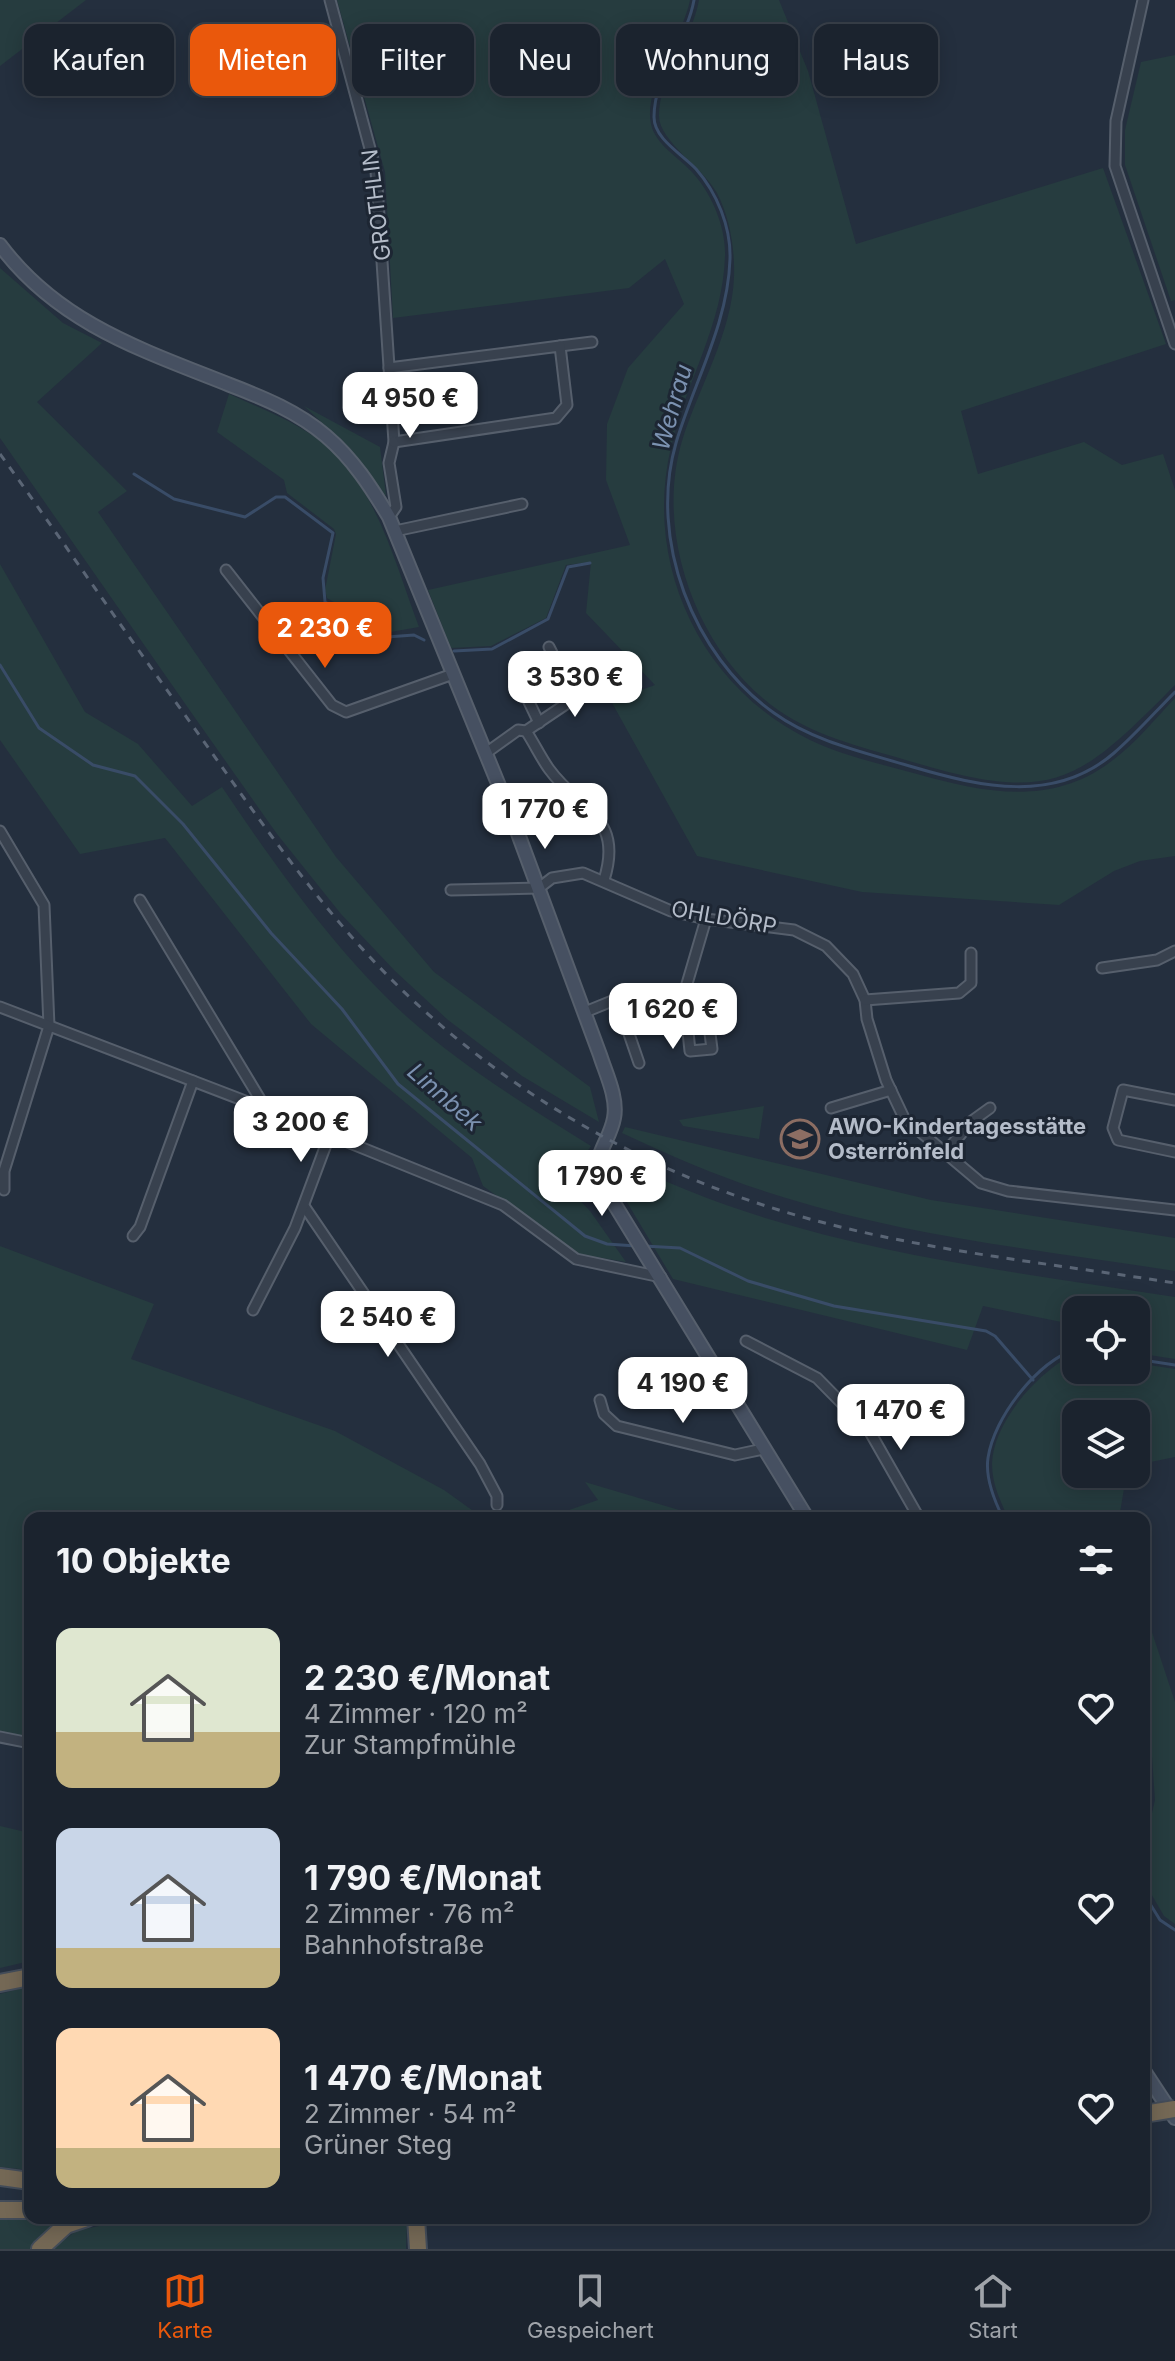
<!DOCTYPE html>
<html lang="de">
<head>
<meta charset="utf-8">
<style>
  :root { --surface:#1b232e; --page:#242b36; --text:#f1f3f6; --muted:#a0a4aa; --line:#39404a; --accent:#ea580c }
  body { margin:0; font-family:Inter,sans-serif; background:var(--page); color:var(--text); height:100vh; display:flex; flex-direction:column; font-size:30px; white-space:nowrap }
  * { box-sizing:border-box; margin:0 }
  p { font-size:26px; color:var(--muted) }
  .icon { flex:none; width:44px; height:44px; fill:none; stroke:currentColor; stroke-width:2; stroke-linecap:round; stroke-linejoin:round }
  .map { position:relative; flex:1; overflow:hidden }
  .drawer { position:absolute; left:24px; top:1512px; width:1126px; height:712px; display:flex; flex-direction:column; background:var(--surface); border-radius:16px; box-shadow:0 4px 20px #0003,0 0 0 2px var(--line) }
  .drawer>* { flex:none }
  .hud { position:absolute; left:24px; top:24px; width:1128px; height:72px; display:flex; gap:16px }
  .buttons { position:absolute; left:1062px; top:1296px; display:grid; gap:16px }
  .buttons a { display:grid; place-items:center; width:88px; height:88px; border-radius:16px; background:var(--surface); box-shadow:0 4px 20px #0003,0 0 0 2px var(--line); font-size:40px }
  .price { position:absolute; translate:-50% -68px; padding:0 18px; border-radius:16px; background:#fff; color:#222; font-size:26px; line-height:52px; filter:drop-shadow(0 2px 4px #0008) }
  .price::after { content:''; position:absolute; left:50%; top:48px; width:24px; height:18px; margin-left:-12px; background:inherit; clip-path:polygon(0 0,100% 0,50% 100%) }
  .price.current { background:var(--accent); color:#fff }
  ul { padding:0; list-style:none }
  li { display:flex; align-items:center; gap:24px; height:200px; padding:0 32px }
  li span { display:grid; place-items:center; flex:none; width:224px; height:160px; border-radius:16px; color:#555 }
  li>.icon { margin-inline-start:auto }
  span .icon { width:96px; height:96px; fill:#fffc; stroke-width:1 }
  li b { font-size:34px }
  h2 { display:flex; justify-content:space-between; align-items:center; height:96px; padding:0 32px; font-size:34px }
  .tag { padding:0 28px; border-radius:16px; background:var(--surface); box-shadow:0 4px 20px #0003,0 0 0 2px var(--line); font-size:28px; line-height:72px }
  .tag.current { background:var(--accent); color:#fff }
  .tab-bar { display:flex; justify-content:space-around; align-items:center; height:112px; border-top:2px solid var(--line); background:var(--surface); font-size:22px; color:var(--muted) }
  .tab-bar a { display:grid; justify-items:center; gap:4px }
  .tab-bar .current { color:var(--accent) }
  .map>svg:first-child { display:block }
  .green { fill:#263c3f }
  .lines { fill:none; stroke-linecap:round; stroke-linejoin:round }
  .stream { stroke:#394c67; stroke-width:3 }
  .street-casing { stroke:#565f6c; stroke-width:13 }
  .secondary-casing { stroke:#565f6c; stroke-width:16 }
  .highway-casing { stroke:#434c59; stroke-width:20 }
  .street { stroke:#38414e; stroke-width:9 }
  .secondary { stroke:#465061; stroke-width:12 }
  .highway { stroke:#746855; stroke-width:16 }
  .rail { stroke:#5a6575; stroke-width:3; stroke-dasharray:8 8; stroke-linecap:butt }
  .highway-bridge-casing { stroke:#434c59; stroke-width:20; stroke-linecap:butt }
  .highway-bridge { stroke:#746855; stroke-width:16 }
  .labels { text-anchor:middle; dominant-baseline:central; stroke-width:6; stroke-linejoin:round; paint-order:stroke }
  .street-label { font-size:22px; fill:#b4bcc9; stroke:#1d2633 }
  .poi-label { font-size:22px; font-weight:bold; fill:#b4bcc9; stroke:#1d2633; text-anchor:start }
  .water-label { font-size:24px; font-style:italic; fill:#7c92b1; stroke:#1d2633 }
</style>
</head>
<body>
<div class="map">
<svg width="1175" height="2249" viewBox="0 0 1175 2249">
  <rect width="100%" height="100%" fill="#242f3e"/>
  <g class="green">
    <path d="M 0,0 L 86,0 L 0,66 Z"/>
    <path d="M 337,0 L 690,0 C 683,37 643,88 651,124 C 655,144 678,157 691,171 C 711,192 726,226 725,256 C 723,325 686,381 671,447 C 643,565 701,687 810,740 C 843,756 881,764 917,774 C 985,793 1053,807 1113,760 C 1136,743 1155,719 1175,698 L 1175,856 L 1140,861 L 1114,871 L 1059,905 L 862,892 L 697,856 L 611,701 L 655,685 L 586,613 L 591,562 L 566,565 L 546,618 L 491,646 L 451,648 L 428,590 L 630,545 L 606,480 L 607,424 L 628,368 L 684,304 L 665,259 L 629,288 L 393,318 L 385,172 Z"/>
    <path d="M 699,0 L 779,0 L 808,71 L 856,244 L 1103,168 L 1166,344 L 961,411 L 978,474 L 1084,442 L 1122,465 L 1163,454 L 1175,490 L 1175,685 C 1079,782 1055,804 916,763 C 870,749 818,738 778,710 C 698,654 654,535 682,441 C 698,389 732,333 734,277 C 735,249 730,218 717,193 C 704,169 659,141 659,116 C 659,77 692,40 699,0 Z"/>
    <path d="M 1175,55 L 1175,300 L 1171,301 L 1125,165 L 1125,130 L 1141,62 Z"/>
    <path d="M 0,268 L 63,323 L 102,343 L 37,402 L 127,491 L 98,512 L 336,857 L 434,972 L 590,1087 L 599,1122 L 522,1076 L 448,1020 L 395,971 L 341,914 L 277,834 L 193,715 L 0,438 Z"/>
    <path d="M 229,394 C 260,408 294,421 322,442 C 377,486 395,564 419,627 L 385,633 L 327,598 L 325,590 L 336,534 L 334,529 L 287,493 L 284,480 L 217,432 Z"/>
    <path d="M 304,406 L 380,447 L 386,495 L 383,496 C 361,460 335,434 304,406 Z"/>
    <path d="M 0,564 L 85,712 L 138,744 L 192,806 L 222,787 C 276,867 335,951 406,1016 C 463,1067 527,1106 591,1146 L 565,1185 L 590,1211 L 626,1262 L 579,1254 L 483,1186 L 472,1158 L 311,1024 L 165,838 L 80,854 L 0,740 Z"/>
    <path d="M 764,1106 L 759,1139 L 683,1126 L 679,1120 Z"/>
    <path d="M 625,1127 L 931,1200 L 1175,1238 L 1175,1271 C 1046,1251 911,1237 786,1198 C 729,1181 675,1158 622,1133 Z"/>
    <path d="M 613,1156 C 787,1247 984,1267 1175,1297 L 1175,1359 L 1136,1353 L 1136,1310 L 1076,1310 L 1076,1325 L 983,1306 L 967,1350 L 673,1279 L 616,1184 Z"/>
    <path d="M 0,1246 L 154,1304 L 131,1359 L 335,1431 L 444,1490 L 483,1518 L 30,1518 L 30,1738 L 0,1732 Z"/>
    <path d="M 1076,1353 L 1076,1370 L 1136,1370 L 1136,1363 L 1175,1369 L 1175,1457 L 1141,1464 L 1136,1470 L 1136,1414 L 1076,1414 L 1076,1474 L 1132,1474 L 1125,1483 L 1119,1518 L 1008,1518 C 1000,1500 992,1484 992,1464 C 993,1421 1040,1370 1076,1353 Z"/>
    <path d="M 585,1482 L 706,1518 L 546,1518 L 598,1500 Z"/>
    <path d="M 1144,1608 L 1175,1702 L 1175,1924 L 1164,1916 L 1146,1885 L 1144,1848 L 1155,1800 L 1152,1757 L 1144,1716 Z"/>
    <path d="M 0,1826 L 30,1833 L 30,1961 L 0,1968 Z"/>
    <path d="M 30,1986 L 30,2170 L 0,2167 L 0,1994 Z"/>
    <path d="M 0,2218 L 66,2218 L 33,2249 L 0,2249 Z"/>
    <path d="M 407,2218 L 406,2249 L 52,2249 L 76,2231 L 117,2222 Z"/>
  </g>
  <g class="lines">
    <g class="stream">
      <path d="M 694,0 C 687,40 654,75 654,117 C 654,139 682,154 696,169 C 717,193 731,227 730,259 C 728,324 694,382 676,443 C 648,539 693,656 774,713 C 814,742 867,753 913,767 C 981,787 1055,804 1114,753 C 1135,735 1155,712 1175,692"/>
      <path d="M 134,474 L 174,499 L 245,517 L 276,497 L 285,497 L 333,533 L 323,578 L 325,602 L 387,637 L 414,635 L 424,640"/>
      <path d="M 454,651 L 492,649 L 548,619 L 568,567 L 590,563"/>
      <path d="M 0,665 L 39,728 L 93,765 L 135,776 L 183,824 L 271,933 L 342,1009 L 398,1084 L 585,1236 L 607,1244 L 636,1246"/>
      <path d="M 644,1246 L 680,1248 L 748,1281 L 834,1306 L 986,1331 L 995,1336 L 1033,1380"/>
      <path d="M 1136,1359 L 1175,1365"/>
      <path d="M 1003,1518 C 994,1500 985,1478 988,1458 C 994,1417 1037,1362 1076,1349"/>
      <path d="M 1144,1740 L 1144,1794"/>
      <path d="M 1144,1894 L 1160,1920 L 1175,1930"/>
    </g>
    <defs>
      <g id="street">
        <path d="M 330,0 L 376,171 L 394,442 L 389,463 L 396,507 L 389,517"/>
        <path d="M 1143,0 L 1116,121 L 1115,166 L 1175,344"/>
        <path d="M 560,346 L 592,342"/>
        <path d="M 389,368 L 560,346 L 567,405 L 556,418 L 394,442"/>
        <path d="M 395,531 L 522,504"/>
        <path d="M 226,570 L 332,705 L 346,712 L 453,674"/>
        <path d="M 519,681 L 539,723"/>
        <path d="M 526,731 C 534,743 541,758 549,769 C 580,812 624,816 604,880"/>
        <path d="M 486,753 L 518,730 L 526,731 L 575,698 L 549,647"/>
        <path d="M 0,831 L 44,905 L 49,1026 L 4,1171 L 4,1190"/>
        <path d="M 451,890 L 539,888 L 552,878 L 583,873 L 671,911 L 706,919 L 794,930 L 826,946 L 853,974 L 865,1000 L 867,1019 L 886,1080 L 904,1118 L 981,1183 L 1008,1191 L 1175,1210"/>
        <path d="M 140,900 L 266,1109"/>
        <path d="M 1102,968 L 1157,960 L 1175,951"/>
        <path d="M 865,1000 L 959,993 L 971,983 L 971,953"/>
        <path d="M 0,1007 L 266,1109 L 503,1205 L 576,1259 L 661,1277"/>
        <path d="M 585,1012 L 617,999 L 639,1063"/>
        <path d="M 685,1021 L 708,1018 L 712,1049 L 690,1051 L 684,994 L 706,919"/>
        <path d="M 1175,1100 L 1123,1090 L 1113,1128 L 1118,1140 L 1175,1152"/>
        <path d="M 831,1108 L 891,1090"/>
        <path d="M 944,1154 L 972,1121 L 990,1108"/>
        <path d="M 304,1206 L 480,1464 L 497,1496 L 497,1505"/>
        <path d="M 133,1236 L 140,1227 L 193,1081"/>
        <path d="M 253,1310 L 295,1228 L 330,1134"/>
        <path d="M 746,1341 L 817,1378 L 870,1432"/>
        <path d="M 600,1400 L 604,1414 L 617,1426 L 735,1455 L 763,1449"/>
        <path d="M 919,1518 L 870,1432 L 884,1418 L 925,1397"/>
        <path d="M 0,1737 L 30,1743"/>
      </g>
      <g id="secondary">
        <path d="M 0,245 C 58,323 142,350 230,385 C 264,398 298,412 326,436 C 353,459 371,487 389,517 L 513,820 L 600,1055 C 606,1074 618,1098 614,1118 C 610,1141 593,1154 599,1179 L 807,1518"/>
        <path d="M 1144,2071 L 1175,2118"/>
      </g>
      <g id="highway">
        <path d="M 0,1983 L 30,1977"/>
        <path d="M 0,2177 L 30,2181"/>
        <path d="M 0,2210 L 30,2210"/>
        <path d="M 416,2218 L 418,2249"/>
        <path d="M 40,2249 L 66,2225 L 87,2218"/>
      </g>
    </defs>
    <use href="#street" class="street-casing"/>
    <use href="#secondary" class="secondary-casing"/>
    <use href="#highway" class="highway-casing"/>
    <use href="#street" class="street"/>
    <use href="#secondary" class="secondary"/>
    <use href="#highway" class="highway"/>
    <path class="rail" d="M 0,454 C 62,540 122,628 185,715 C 251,807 315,904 396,984 C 496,1083 623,1159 757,1203 C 891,1248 1036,1261 1175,1283"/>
    <defs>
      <path id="highway-bridge" d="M 1150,2113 L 1175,2109"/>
    </defs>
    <use href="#highway-bridge" class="highway-bridge-casing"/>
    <use href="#highway-bridge" class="highway-bridge"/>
  </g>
  <defs>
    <symbol id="school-ring" viewBox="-11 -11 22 22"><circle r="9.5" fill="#1d2633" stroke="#8d6e63" stroke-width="1.5"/><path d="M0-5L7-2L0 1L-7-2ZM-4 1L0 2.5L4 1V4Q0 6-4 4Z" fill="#8d6e63"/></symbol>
  </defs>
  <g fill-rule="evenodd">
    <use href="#school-ring" x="778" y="1117" width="44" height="44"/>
  </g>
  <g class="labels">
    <g class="street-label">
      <text transform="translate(376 205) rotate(-97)">GROTHLIN</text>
      <text transform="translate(724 917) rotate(10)">OHLDÖRP</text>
    </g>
    <g class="poi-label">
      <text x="828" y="1126">AWO-Kindertagesstätte<tspan x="828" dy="25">Osterrönfeld</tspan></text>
    </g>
    <g class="water-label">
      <text transform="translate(672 407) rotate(-74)">Wehrau</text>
      <text transform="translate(445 1097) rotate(41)">Linnbek</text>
    </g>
  </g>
</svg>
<div class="buttons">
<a><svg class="icon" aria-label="locate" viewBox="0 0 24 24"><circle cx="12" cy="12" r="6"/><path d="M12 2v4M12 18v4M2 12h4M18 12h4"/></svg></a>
<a><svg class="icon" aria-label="layers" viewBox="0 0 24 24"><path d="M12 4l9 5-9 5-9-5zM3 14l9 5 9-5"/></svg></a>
</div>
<b class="price" style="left:410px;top:440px">4 950 €</b>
<b class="price current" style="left:325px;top:670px">2 230 €</b>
<b class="price" style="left:575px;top:719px">3 530 €</b>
<b class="price" style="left:545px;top:851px">1 770 €</b>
<b class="price" style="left:673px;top:1051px">1 620 €</b>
<b class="price" style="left:301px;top:1164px">3 200 €</b>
<b class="price" style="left:602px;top:1218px">1 790 €</b>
<b class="price" style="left:388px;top:1359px">2 540 €</b>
<b class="price" style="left:683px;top:1425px">4 190 €</b>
<b class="price" style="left:901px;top:1452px">1 470 €</b>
<div class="hud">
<a class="tag">Kaufen</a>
<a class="tag current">Mieten</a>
<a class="tag">Filter</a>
<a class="tag">Neu</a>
<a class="tag">Wohnung</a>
<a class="tag">Haus</a>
</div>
<section class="drawer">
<h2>10 Objekte<svg class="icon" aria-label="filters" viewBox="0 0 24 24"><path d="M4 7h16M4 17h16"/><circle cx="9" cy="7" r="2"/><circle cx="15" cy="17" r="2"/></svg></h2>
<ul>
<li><span style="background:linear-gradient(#dfe7d0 65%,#c2b280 0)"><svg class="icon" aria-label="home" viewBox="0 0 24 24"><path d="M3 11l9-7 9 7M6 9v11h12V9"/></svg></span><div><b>2 230 €/Monat</b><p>4 Zimmer · 120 m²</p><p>Zur Stampfmühle</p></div><svg class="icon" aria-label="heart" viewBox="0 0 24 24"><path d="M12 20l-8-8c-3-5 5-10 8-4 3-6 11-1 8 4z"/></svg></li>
<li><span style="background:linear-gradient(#c9d6e8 75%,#c2b280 0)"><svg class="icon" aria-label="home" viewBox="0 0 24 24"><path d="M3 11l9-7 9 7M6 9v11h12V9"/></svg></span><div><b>1 790 €/Monat</b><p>2 Zimmer · 76 m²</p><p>Bahnhofstraße</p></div><svg class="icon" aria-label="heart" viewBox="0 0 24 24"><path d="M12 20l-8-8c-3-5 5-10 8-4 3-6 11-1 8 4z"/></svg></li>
<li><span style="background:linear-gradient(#ffd9b3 75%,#c2b280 0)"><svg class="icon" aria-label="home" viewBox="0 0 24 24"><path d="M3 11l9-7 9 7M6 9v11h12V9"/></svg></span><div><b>1 470 €/Monat</b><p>2 Zimmer · 54 m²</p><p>Grüner Steg</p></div><svg class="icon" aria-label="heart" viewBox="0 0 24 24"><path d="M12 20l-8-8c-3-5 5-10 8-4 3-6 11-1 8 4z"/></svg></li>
</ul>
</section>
</div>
<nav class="tab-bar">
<a class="current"><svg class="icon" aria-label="map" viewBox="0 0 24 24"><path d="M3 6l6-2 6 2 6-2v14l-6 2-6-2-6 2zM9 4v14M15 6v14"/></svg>Karte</a>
<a><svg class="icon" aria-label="saved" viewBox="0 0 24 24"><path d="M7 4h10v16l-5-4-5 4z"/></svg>Gespeichert</a>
<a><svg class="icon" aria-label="home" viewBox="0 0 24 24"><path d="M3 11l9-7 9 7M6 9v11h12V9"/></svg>Start</a>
</nav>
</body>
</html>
